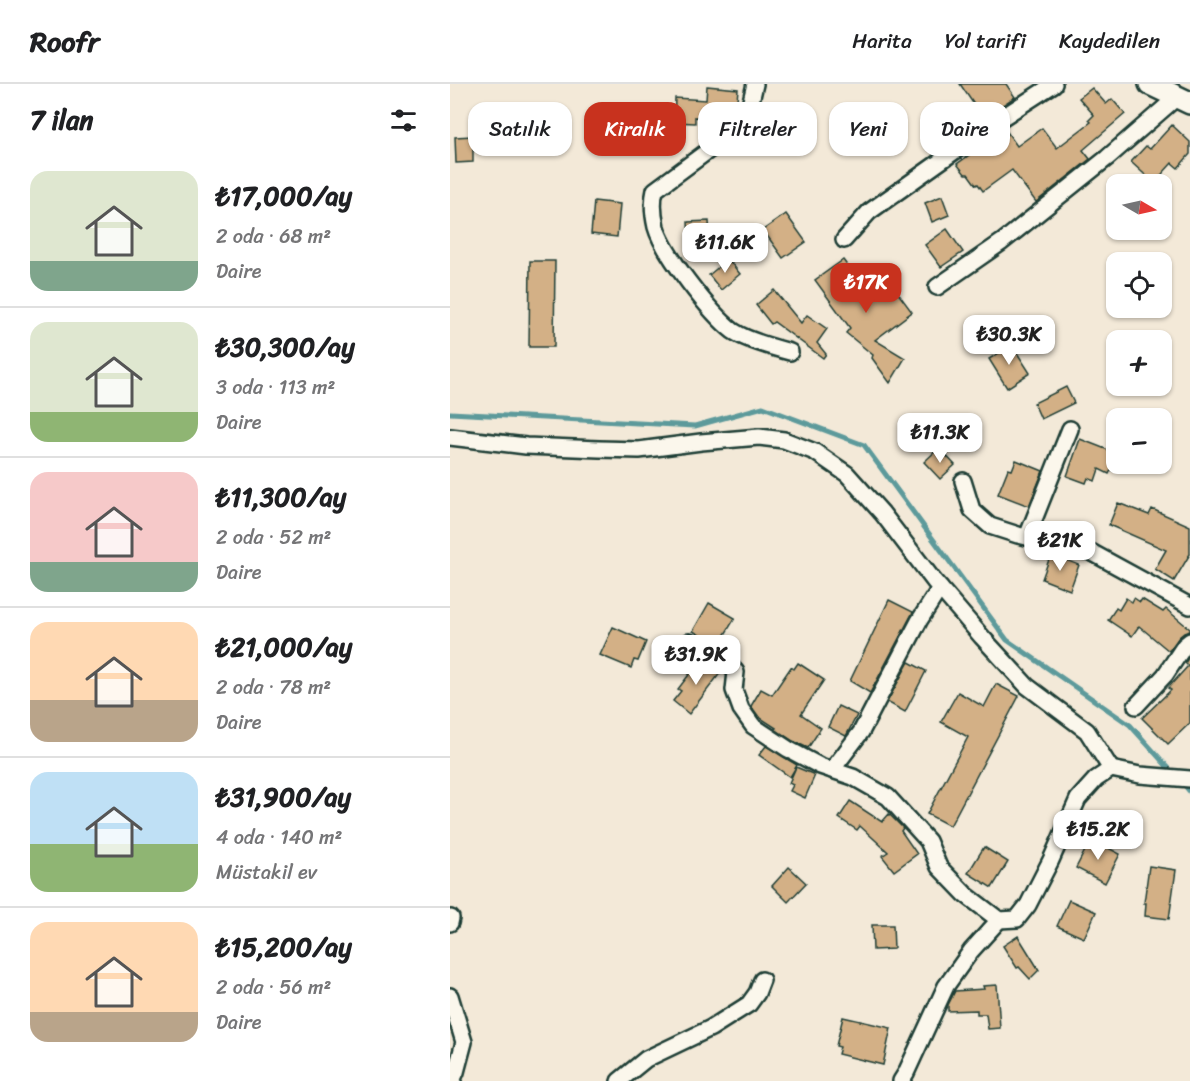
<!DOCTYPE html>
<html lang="tr">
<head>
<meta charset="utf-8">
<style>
  :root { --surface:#fff; --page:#f2f2f2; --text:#202124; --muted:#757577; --line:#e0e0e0; --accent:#c8321e }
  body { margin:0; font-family:Sriracha,sans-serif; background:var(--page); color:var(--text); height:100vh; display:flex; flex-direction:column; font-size:22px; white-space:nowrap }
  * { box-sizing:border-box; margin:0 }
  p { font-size:20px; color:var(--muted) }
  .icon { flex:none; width:33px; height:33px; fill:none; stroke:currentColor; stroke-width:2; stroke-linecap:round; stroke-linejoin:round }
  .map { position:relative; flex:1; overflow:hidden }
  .panel { display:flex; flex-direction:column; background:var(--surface); width:450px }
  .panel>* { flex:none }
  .hud { position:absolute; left:18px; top:18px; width:570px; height:54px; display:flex; gap:12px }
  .needle { width:39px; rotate:99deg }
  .buttons { position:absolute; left:656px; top:90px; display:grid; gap:12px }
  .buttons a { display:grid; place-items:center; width:66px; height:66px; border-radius:12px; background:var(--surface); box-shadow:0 2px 4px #0004; font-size:30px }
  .price { position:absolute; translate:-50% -51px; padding:0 14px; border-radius:12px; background:#fff; color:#222; font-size:20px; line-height:39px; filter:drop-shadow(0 2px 3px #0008) }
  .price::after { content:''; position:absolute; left:50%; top:36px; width:18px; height:14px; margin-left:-9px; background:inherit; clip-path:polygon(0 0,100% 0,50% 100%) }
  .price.selected { background:var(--accent); color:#fff }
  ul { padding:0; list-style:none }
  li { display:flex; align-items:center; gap:18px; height:150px; padding:0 30px }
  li+li { border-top:2px solid var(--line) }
  li span { display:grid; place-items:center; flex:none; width:168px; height:120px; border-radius:18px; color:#555 }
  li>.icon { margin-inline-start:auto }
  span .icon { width:72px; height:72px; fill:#fffc; stroke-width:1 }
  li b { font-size:26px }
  h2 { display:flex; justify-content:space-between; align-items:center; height:72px; padding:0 30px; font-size:26px }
  .chip { padding:0 21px; border-radius:18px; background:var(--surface); box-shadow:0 2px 4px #0004; font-size:21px; line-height:54px }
  .chip.selected { background:var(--accent); color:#fff }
  header { display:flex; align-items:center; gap:36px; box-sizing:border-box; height:84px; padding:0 30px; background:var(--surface); border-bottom:2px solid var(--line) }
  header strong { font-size:28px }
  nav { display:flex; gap:33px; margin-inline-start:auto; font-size:21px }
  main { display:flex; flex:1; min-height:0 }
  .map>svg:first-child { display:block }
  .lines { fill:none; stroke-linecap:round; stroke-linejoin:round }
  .stream { stroke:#5d9a9b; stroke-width:5 }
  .building { fill:#d3b086; stroke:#1f3d34; stroke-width:1.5 }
  .minor-casing { stroke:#1f3d34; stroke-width:20 }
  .secondary-casing { stroke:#1f3d34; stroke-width:26 }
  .minor { stroke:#fbf7ec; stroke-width:15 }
  .secondary { stroke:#fbf7ec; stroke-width:21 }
</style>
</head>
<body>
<header>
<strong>Roofr</strong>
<nav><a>Harita</a><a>Yol tarifi</a><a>Kaydedilen</a></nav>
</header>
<main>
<section class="panel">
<h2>7 ilan<svg class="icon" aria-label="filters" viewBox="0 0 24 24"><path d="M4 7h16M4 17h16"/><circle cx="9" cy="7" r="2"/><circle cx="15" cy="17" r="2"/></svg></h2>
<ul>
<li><span style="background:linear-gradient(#dfe7d0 75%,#7fa58c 0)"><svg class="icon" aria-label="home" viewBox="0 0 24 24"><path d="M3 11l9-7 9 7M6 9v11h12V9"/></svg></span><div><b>₺17,000/ay</b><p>2 oda · 68 m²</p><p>Daire</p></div></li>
<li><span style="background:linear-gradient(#dfe7d0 75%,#8fb573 0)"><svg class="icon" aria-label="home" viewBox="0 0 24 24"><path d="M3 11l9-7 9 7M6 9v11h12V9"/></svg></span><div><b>₺30,300/ay</b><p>3 oda · 113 m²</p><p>Daire</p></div></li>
<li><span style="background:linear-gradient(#f6c9c9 75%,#7fa58c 0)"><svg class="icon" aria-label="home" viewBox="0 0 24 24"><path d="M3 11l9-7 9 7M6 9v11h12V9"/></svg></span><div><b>₺11,300/ay</b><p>2 oda · 52 m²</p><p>Daire</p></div></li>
<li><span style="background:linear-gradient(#ffd9b3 65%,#b9a48a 0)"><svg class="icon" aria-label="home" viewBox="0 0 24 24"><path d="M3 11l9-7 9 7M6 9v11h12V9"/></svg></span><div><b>₺21,000/ay</b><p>2 oda · 78 m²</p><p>Daire</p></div></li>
<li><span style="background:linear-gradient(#bfe0f5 60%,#8fb573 0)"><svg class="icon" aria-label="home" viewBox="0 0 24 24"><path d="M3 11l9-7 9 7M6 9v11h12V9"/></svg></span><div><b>₺31,900/ay</b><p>4 oda · 140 m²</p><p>Müstakil ev</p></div></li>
<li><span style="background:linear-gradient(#ffd9b3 75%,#b9a48a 0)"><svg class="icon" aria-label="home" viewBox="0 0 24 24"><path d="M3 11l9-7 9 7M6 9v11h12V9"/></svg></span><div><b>₺15,200/ay</b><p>2 oda · 56 m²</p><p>Daire</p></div></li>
</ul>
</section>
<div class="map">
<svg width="740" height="997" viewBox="0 0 740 997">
  <rect width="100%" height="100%" fill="#f3e9d8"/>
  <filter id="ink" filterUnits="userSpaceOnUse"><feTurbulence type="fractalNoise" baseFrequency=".0167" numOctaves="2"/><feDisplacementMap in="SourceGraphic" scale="12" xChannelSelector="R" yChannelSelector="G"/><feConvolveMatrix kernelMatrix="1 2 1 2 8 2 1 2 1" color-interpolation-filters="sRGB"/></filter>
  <g filter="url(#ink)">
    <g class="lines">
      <g class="stream">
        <path d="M 0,329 L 245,342 L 313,323 L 414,361 L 557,556 L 680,641 L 723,689"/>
        <path d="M 732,698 L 740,708"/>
      </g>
    </g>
    <g class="building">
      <path d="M 510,0 L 556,0 L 565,13 L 533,34 Z"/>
      <path d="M 257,2 L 288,5 L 286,28 L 282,33 L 250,30 L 250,34 L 245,33 L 245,39 L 224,38 L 225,14 L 256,16 Z"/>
      <path d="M 642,4 L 656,20 L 662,15 L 675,30 L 633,66 L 640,75 L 586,118 L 562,86 L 533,107 L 528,100 L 526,101 L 518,90 L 515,90 L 507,80 L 555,45 L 567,62 L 592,44 L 607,64 L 641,38 L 639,36 L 644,31 L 629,14 Z"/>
      <path d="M 722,41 L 740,58 L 740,70 L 728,84 L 722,79 L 704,99 L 681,78 L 696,62 L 700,65 Z"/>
      <path d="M 23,52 L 23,78 L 6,79 L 5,53 Z"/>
      <path d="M 492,112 L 499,131 L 482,138 L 475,119 Z"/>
      <path d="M 144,117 L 170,120 L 167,153 L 141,150 Z"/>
      <path d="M 336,130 L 356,158 L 333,174 L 313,146 Z"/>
      <path d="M 259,137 L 260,155 L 239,156 L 238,138 Z"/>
      <path d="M 497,145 L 513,168 L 491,183 L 475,161 Z"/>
      <path d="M 278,175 L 290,190 L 271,206 L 259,191 Z"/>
      <path d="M 393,176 L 423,216 L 442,201 L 462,228 L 425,256 L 455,274 L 440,299 L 422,274 L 423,271 L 396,249 L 400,244 L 365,196 Z"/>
      <path d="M 80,177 L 105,177 L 104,263 L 79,263 Z"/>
      <path d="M 324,206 L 351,239 L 357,231 L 377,245 L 367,259 L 376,270 L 373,274 L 324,238 L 321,240 L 306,221 Z"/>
      <path d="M 562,261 L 580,289 L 557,304 L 539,275 Z"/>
      <path d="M 616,303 L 624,319 L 591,335 L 584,319 Z"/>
      <path d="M 630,355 L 666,369 L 666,376 L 659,390 L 649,385 L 645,397 L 638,394 L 636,399 L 617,392 Z"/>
      <path d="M 489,364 L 505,381 L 490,395 L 474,378 Z"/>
      <path d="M 566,376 L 593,387 L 579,422 L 548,410 L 558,385 L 562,386 Z"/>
      <path d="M 668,419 L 699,431 L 702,425 L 740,442 L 740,470 L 724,497 L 705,485 L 716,466 L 659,441 Z"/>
      <path d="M 601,470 L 629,481 L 620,506 L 592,495 Z"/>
      <path d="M 676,514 L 682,518 L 684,514 L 690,518 L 692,515 L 713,528 L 716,525 L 740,545 L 740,547 L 734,549 L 729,553 L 719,567 L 689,542 L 682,552 L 658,536 L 666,524 L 669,526 Z"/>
      <path d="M 439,516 L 463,528 L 420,609 L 400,597 Z"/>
      <path d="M 259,519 L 285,534 L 268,562 L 243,547 Z"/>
      <path d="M 163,543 L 196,558 L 188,577 L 184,576 L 181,584 L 150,571 Z"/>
      <path d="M 740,571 L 740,639 L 718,660 L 692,634 L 721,606 L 718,604 L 738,582 L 735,579 Z"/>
      <path d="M 251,575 L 271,588 L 239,630 L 223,617 L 231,607 L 228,605 Z"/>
      <path d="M 459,578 L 476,587 L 455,628 L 437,618 Z"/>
      <path d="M 348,579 L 374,596 L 351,630 L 371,644 L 358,664 L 343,657 L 325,645 L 326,644 L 309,633 L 301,622 L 311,605 L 322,611 L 341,583 L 344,585 Z"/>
      <path d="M 546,600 L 569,612 L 500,742 L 477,730 L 518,653 L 491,638 L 508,608 L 534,623 Z"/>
      <path d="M 388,622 L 407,631 L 396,652 L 378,643 Z"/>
      <path d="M 316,662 L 347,681 L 346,683 L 365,691 L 355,714 L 340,707 L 343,701 L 339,699 L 346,683 L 340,693 L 309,671 Z"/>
      <path d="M 400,717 L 432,738 L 439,730 L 453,744 L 451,747 L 467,770 L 444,787 L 432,772 L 438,768 L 410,742 L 407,746 L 389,734 Z"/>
      <path d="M 641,755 L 670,770 L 655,799 L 626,784 Z"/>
      <path d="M 534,763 L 558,778 L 542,804 L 518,789 Z"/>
      <path d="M 699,782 L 726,786 L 719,835 L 695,832 L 696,819 L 694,819 Z"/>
      <path d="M 339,783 L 356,799 L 338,818 L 322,802 Z"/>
      <path d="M 619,816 L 646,828 L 634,854 L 607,842 Z"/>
      <path d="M 422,841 L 443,841 L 444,865 L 423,866 Z"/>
      <path d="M 568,852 L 589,886 L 580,895 L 569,883 L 567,884 L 553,862 Z"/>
      <path d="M 547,901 L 550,944 L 538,945 L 536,930 L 527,930 L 527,926 L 498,927 L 498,921 L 505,907 L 534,905 L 533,902 Z"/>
      <path d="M 393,933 L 441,944 L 433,981 L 388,970 L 390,963 L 386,962 Z"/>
    </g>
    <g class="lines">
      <defs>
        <g id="minor">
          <path d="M 305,0 L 298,30 L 274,55 L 205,106 C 202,118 203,130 206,143 C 213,169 261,230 283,247 C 296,256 325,264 340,268"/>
          <path d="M 394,156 L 419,128 L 550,35 L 604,0"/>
          <path d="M 487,203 L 552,158 L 657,74 L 727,13"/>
          <path d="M 0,353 L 76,362 L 149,365 L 189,366 L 251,358 L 309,353 L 334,356 L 365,368 L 397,390 L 432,429 L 484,497 L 532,553 L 577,602 L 637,647 L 661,685"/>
          <path d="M 513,397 L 522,426 L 540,442 L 568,451 L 641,468 L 740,522"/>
          <path d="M 577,453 L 620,345"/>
          <path d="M 239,558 L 275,576 L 286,588 L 284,606 L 291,625 L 303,642 L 338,665 L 370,682 L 403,693 L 438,713 L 478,757 L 489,783 L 515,810 L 549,836 L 567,835 L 578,821 L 601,776 L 628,715 L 646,695 L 661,685 L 690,691 L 740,695"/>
          <path d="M 686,622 L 715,591 L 735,561 L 740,557"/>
          <path d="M 382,686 L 411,648 L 469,537 L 490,504"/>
          <path d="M 0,839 L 1,834"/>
          <path d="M 0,912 L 14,958 L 6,988 L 2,997"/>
          <path d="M 169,997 L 196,975 L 261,944 L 299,920 L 307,909 L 312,896"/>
          <path d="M 451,997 L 456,989 L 496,902 L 521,867 L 549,836"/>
        </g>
        <path id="secondary" d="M 700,0 L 740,19"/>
      </defs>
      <use href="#minor" class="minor-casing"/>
      <use href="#secondary" class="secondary-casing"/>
      <use href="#minor" class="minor"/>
      <use href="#secondary" class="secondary"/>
    </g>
  </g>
</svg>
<div class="buttons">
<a><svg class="needle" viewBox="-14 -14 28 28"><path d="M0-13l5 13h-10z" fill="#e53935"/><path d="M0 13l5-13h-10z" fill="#757577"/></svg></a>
<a><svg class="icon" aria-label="locate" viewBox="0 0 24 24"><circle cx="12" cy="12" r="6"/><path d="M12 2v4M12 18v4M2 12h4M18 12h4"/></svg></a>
<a>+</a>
<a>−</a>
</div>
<b class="price" style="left:275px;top:190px">₺11.6K</b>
<b class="price selected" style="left:416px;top:230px">₺17K</b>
<b class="price" style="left:559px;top:282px">₺30.3K</b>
<b class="price" style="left:490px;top:380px">₺11.3K</b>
<b class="price" style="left:610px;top:488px">₺21K</b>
<b class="price" style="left:246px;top:602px">₺31.9K</b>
<b class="price" style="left:648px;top:777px">₺15.2K</b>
<div class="hud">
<a class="chip">Satılık</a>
<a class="chip selected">Kiralık</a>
<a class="chip">Filtreler</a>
<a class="chip">Yeni</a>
<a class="chip">Daire</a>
</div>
</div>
</main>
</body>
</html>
